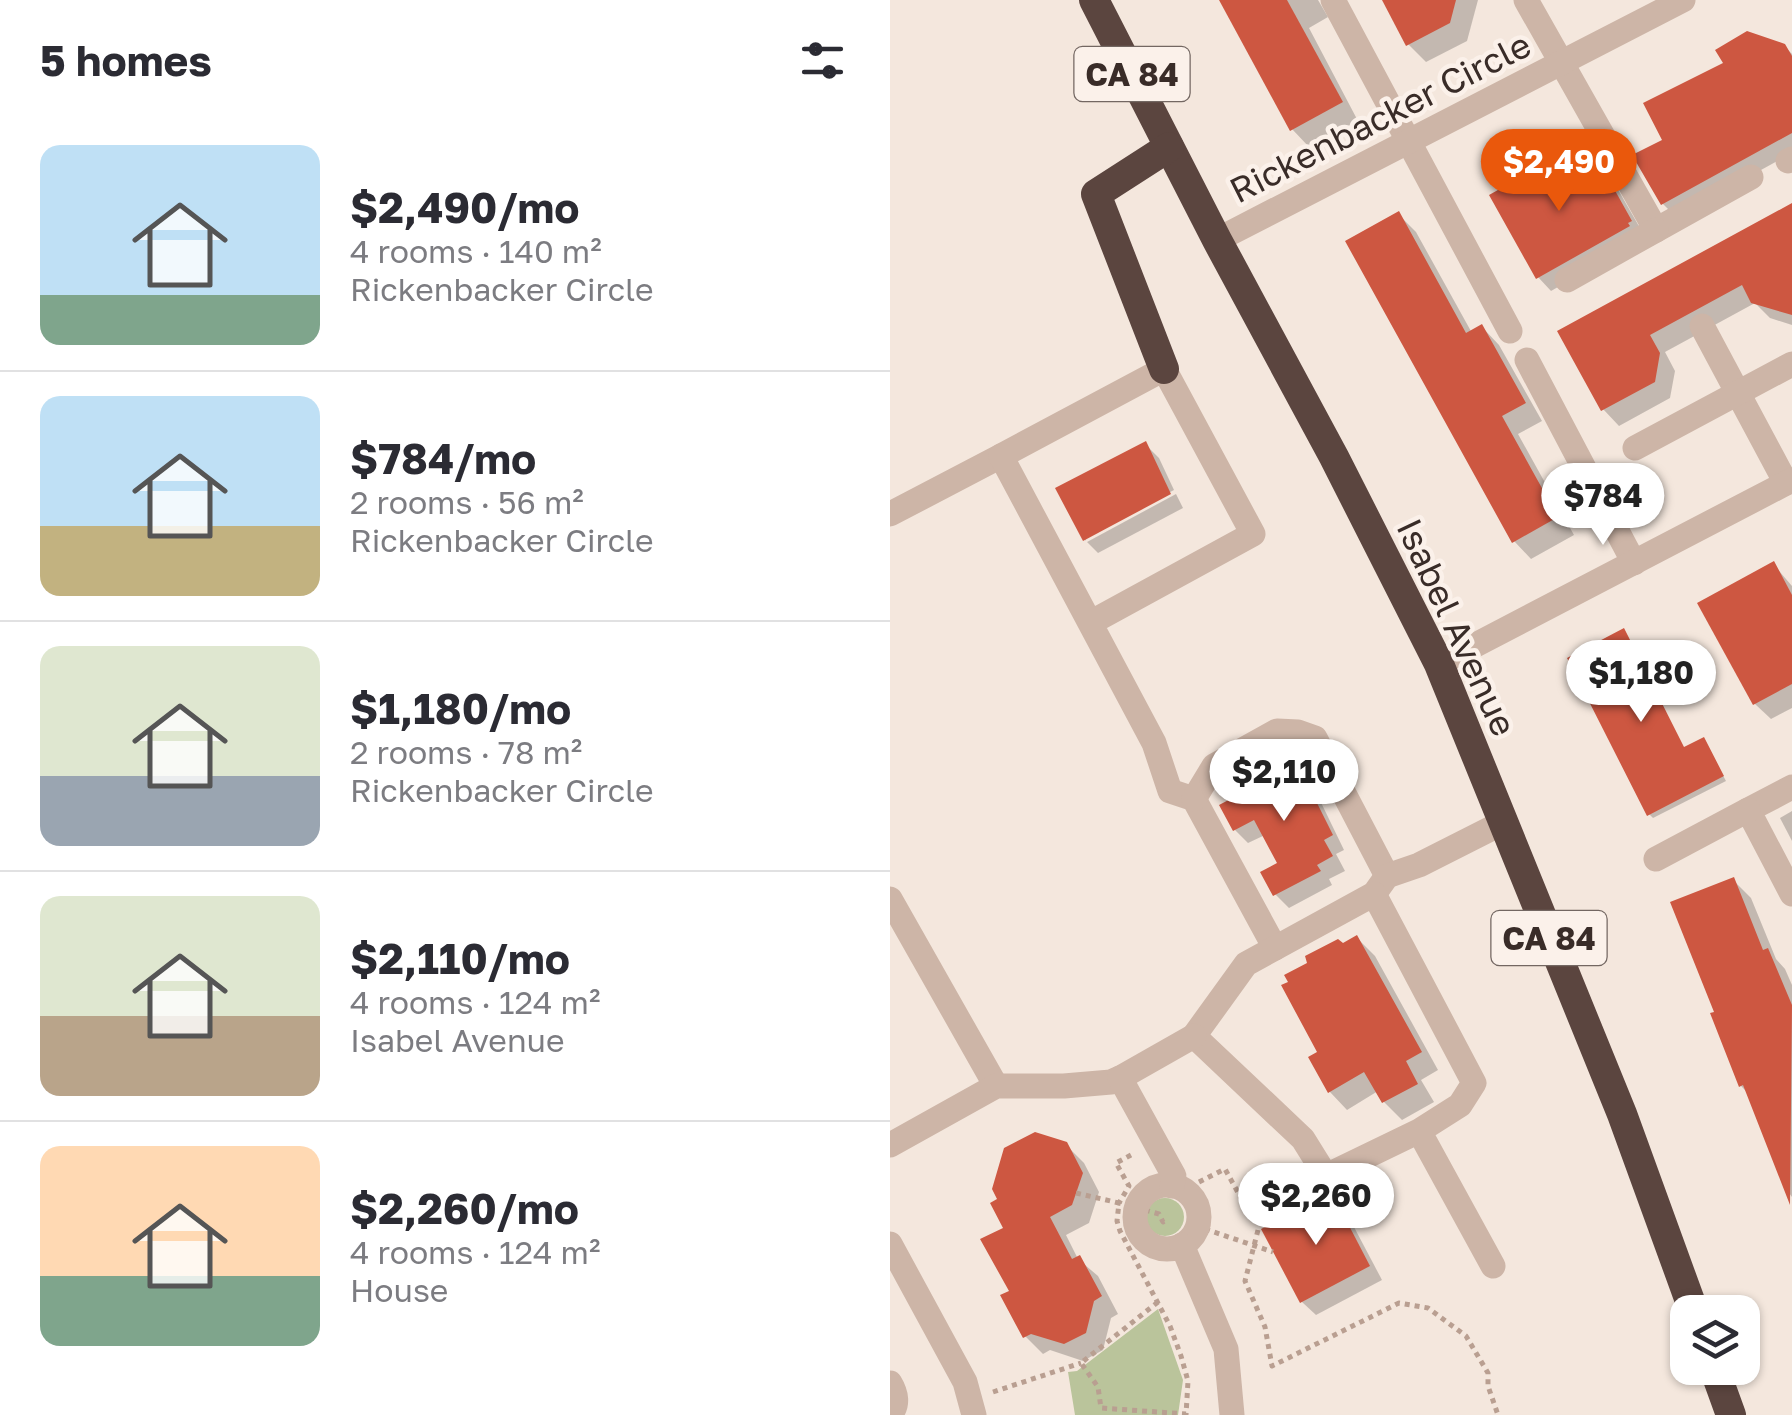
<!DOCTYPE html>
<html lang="en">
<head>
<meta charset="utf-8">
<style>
  :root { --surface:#fff; --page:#f2f2f3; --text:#2b2b33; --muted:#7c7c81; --line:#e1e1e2; --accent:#ea580c }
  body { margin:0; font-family:"Golos Text",sans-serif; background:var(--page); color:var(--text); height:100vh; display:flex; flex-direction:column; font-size:38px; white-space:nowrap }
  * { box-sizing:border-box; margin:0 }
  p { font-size:32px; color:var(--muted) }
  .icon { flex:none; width:55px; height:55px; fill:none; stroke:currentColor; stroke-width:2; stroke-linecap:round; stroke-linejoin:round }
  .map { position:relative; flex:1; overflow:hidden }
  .sheet { display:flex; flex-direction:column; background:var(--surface); width:890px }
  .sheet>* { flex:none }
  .fabs { position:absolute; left:780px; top:1295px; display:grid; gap:20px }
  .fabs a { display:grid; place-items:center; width:90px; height:90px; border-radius:20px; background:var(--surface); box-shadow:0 2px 8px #0004; font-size:50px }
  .price { position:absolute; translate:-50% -85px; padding:0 22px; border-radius:35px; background:#fff; color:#222; font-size:32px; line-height:65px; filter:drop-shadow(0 2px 5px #0008) }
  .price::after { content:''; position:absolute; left:50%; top:60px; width:30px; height:22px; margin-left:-15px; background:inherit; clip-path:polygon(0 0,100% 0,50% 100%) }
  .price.current { background:var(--accent); color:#fff }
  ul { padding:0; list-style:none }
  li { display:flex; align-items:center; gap:30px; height:250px; padding:0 40px }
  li+li { border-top:2px solid var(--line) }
  li span { display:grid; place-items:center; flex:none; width:280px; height:200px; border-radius:20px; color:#555 }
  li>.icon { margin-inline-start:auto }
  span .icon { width:120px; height:120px; fill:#fffc; stroke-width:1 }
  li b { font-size:42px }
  h2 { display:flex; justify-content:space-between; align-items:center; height:120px; padding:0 40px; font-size:42px }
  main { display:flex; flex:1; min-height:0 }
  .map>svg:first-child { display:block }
  .green { fill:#bac49b }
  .shadow { fill:#0003 }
  .building { fill:#cd5741 }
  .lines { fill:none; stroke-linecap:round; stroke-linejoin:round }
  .path { stroke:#b99f91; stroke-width:5; stroke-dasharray:5 5; stroke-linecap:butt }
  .minor { stroke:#cdb5a7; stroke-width:25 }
  .highway { stroke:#5b453f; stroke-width:30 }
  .labels { text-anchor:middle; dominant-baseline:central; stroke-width:9; stroke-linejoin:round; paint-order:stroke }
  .shield { fill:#fbf1ea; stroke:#736762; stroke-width:2.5 }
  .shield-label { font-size:32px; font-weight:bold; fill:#392c28 }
  .street-label { font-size:35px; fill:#392c28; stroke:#fbf1ea }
</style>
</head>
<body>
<main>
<section class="sheet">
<h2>5 homes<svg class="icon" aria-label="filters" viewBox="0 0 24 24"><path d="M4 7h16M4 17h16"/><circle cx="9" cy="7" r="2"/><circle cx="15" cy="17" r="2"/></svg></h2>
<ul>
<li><span style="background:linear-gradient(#bfe0f5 75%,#7fa58c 0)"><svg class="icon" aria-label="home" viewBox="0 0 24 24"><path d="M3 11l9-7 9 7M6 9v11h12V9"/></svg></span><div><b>$2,490/mo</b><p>4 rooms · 140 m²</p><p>Rickenbacker Circle</p></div></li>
<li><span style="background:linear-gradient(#bfe0f5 65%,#c2b280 0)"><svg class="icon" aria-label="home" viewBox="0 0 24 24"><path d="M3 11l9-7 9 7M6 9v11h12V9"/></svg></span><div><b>$784/mo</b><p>2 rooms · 56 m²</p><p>Rickenbacker Circle</p></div></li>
<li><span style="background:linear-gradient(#dfe7d0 65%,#9aa5b1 0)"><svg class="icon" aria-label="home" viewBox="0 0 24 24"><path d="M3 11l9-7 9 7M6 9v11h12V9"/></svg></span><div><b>$1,180/mo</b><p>2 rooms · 78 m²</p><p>Rickenbacker Circle</p></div></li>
<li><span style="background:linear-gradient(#dfe7d0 60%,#b9a48a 0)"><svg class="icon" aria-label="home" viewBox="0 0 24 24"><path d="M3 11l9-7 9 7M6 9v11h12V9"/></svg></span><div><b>$2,110/mo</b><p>4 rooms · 124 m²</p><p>Isabel Avenue</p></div></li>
<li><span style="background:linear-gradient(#ffd9b3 65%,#7fa58c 0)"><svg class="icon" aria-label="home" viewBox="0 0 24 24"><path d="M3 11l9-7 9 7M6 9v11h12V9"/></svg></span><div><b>$2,260/mo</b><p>4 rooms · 124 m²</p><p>House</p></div></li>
</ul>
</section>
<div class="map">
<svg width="902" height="1415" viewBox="0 0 902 1415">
  <rect width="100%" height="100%" fill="#f4e7dd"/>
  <g class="green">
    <circle cx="275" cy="1217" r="19"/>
    <path d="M 268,1309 L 293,1380 L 288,1415 L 185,1415 L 178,1372 L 187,1371 Z"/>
  </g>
  <g class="shadow">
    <path d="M 332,0 L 428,0 L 438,17 L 419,28 L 468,121 L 419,147 L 402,129 Z"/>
    <path d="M 495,0 L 588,0 L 577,41 L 536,62 L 518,44 Z"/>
    <path d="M 894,46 L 902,54 L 902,153 L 786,217 L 773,204 L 775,141 Z"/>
    <path d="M 674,156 L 687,170 L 693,181 L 712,172 L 726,186 L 754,235 L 751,240 L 661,291 L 648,277 Z"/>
    <path d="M 902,208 L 902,325 L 880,318 L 865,303 L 775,352 L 785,371 L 780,398 L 729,426 L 713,409 L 670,332 Z"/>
    <path d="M 508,214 L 526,232 L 582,333 L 592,327 L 609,345 L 652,421 L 628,434 L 684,535 L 641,559 L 624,541 Z"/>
    <path d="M 255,444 L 269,458 L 284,490 L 196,536 L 196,541 L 169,490 Z"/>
    <path d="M 286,494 L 293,508 L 208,553 L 197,542 Z"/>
    <path d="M 883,564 L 902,586 L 902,708 L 881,719 L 865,704 Z"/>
    <path d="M 814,740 L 836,781 L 763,818 L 759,814 L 795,750 Z"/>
    <path d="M 399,759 L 424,788 L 454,850 L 446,854 L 455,871 L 439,879 L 442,885 L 399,908 L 385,894 L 391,864 L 375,835 L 358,843 L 345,830 L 377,783 Z"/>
    <path d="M 902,811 L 902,841 L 890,818 Z"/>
    <path d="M 843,880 L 861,898 L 886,959 L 895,969 L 902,985 L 902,1197 L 899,1193 L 860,1095 L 851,1086 L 827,1013 Z"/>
    <path d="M 467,938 L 485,956 L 548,1070 L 531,1080 L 544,1102 L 512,1120 L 494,1102 L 488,1091 L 457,1110 L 440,1092 L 430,1053 L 452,946 Z"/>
    <path d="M 175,1144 L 194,1163 L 209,1192 L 199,1223 L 176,1235 L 188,1259 L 208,1276 L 228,1314 L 221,1318 L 213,1350 L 193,1361 L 160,1350 L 153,1354 L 135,1336 L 122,1292 L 116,1229 Z"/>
    <path d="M 441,1196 L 455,1210 L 492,1280 L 426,1315 L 412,1302 L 374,1230 Z"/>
  </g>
  <g class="building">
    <path d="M 329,0 L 397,0 L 453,102 L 400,131 Z"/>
    <path d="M 492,0 L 566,0 L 560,23 L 516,46 Z"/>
    <path d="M 857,31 L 895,44 L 902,56 L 902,133 L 771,205 L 742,155 L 772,140 L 753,103 L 833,63 L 825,50 Z"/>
    <path d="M 674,153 L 688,180 L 713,169 L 742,221 L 738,223 L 740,226 L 646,279 L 599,195 Z"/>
    <path d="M 902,203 L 902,315 L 861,303 L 852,285 L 760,335 L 770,353 L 765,382 L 711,411 L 667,331 Z"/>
    <path d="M 509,211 L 576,333 L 592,324 L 636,403 L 612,416 L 668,517 L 622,543 L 455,241 Z"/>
    <path d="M 256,441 L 281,494 L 193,541 L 165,488 Z"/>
    <path d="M 884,561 L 902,595 L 902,684 L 863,705 L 807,603 Z"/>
    <path d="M 734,628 L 794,747 L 814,737 L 834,776 L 757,816 L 677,658 Z"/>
    <path d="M 400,756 L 409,773 L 411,771 L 443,835 L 434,840 L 443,856 L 427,865 L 431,871 L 383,896 L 370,872 L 387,863 L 364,820 L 343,831 L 329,805 L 373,782 L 370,778 L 376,775 L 374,769 Z"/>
    <path d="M 844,877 L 873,950 L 878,948 L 902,1005 L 900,1205 L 853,1085 L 849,1087 L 820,1013 L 824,1012 L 780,902 Z"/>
    <path d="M 467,935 L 532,1052 L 516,1061 L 528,1084 L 492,1103 L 474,1072 L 438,1093 L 418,1057 L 427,1052 L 391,985 L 398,982 L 394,975 L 417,963 L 415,956 L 448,939 L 453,943 Z"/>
    <path d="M 145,1132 L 177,1142 L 193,1173 L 182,1205 L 160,1217 L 182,1259 L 190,1255 L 212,1296 L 204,1301 L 196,1333 L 174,1344 L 141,1334 L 133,1338 L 110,1295 L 119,1291 L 90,1239 L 113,1228 L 100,1203 L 107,1199 L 102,1189 L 114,1148 Z"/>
    <path d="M 442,1193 L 480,1266 L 410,1303 L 371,1229 Z"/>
  </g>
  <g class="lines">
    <g class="path">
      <path d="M 241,1155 L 226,1163 L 239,1186 L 229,1203 L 269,1214 L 273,1222 L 277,1220"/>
      <path d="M 309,1182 L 335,1169 L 351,1198"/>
      <path d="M 186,1193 L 229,1203 L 227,1221 L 230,1231 L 280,1326 L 291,1356 L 298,1381 L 296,1415"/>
      <path d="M 315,1229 L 383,1252"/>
      <path d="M 368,1230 L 355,1281 L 375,1327 L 382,1366 L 509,1303 L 538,1308 L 576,1336 L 598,1373 L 598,1386 L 608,1415"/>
      <path d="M 268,1302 L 191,1363 L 208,1387 L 211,1408 L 296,1414"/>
      <path d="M 103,1392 L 191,1363"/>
    </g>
    <g class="minor">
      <path d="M 443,0 L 620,331"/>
      <path d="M 636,0 L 766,230 L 861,177"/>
      <path d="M 898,161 L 902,159"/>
      <path d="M 327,240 L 793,0"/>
      <path d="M 677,280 L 766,230"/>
      <path d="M 812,326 L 896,483"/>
      <path d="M 637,360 L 744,563"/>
      <path d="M 745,448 L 902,364"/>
      <path d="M 0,514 L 111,456"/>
      <path d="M 200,623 L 363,534 L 274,369 L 111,456 L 264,743 L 280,791 L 304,799 L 385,948"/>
      <path d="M 549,664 L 902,480"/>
      <path d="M 902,787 L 858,810 L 902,894"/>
      <path d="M 304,799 L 324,766 L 387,731 L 408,732 L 425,738 L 497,876"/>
      <path d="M 766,859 L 858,810"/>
      <path d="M 487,890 L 497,876 L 529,865 L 612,823"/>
      <path d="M 0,899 L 106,1086"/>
      <path d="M 529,1131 L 436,1176 L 413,1139 L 304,1036 L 356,964 L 484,894 L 584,1083 L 570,1105 L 529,1131 L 603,1266"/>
      <path d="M 0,1145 L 106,1086 L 174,1086 L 221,1082 L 230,1078"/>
      <circle cx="277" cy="1217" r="32"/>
      <path d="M 282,1186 L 284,1176 L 230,1078 L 304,1036"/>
      <path d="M 375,1208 L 436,1176"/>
      <path d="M 0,1244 L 75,1382 L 84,1415"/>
      <path d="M 292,1245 L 336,1349 L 342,1415"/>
      <path d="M 0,1383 C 6,1393 9,1405 0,1414"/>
    </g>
    <g class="highway">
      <path d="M 204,0 L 327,240 L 444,457 L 549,664 L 732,1114 L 804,1312"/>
      <path d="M 274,369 L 206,194 L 279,147"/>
      <path d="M 824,1368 L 841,1415"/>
    </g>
  </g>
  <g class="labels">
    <g class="shield">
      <rect x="184.5" y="47" width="115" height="54" rx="8"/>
      <rect x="601.5" y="911" width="115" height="54" rx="8"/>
    </g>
    <g class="shield-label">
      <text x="242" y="74">CA 84</text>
      <text x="659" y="938">CA 84</text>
    </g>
    <g class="street-label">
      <text transform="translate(490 117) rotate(-27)">Rickenbacker Circle</text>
      <text transform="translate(567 627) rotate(65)">Isabel Avenue</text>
    </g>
  </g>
</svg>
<div class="fabs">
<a><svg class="icon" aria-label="layers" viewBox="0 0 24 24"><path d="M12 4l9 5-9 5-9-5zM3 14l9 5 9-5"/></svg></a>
</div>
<b class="price current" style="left:669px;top:214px">$2,490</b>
<b class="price" style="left:713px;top:548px">$784</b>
<b class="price" style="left:751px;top:725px">$1,180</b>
<b class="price" style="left:394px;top:824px">$2,110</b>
<b class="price" style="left:426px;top:1248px">$2,260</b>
</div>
</main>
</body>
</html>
